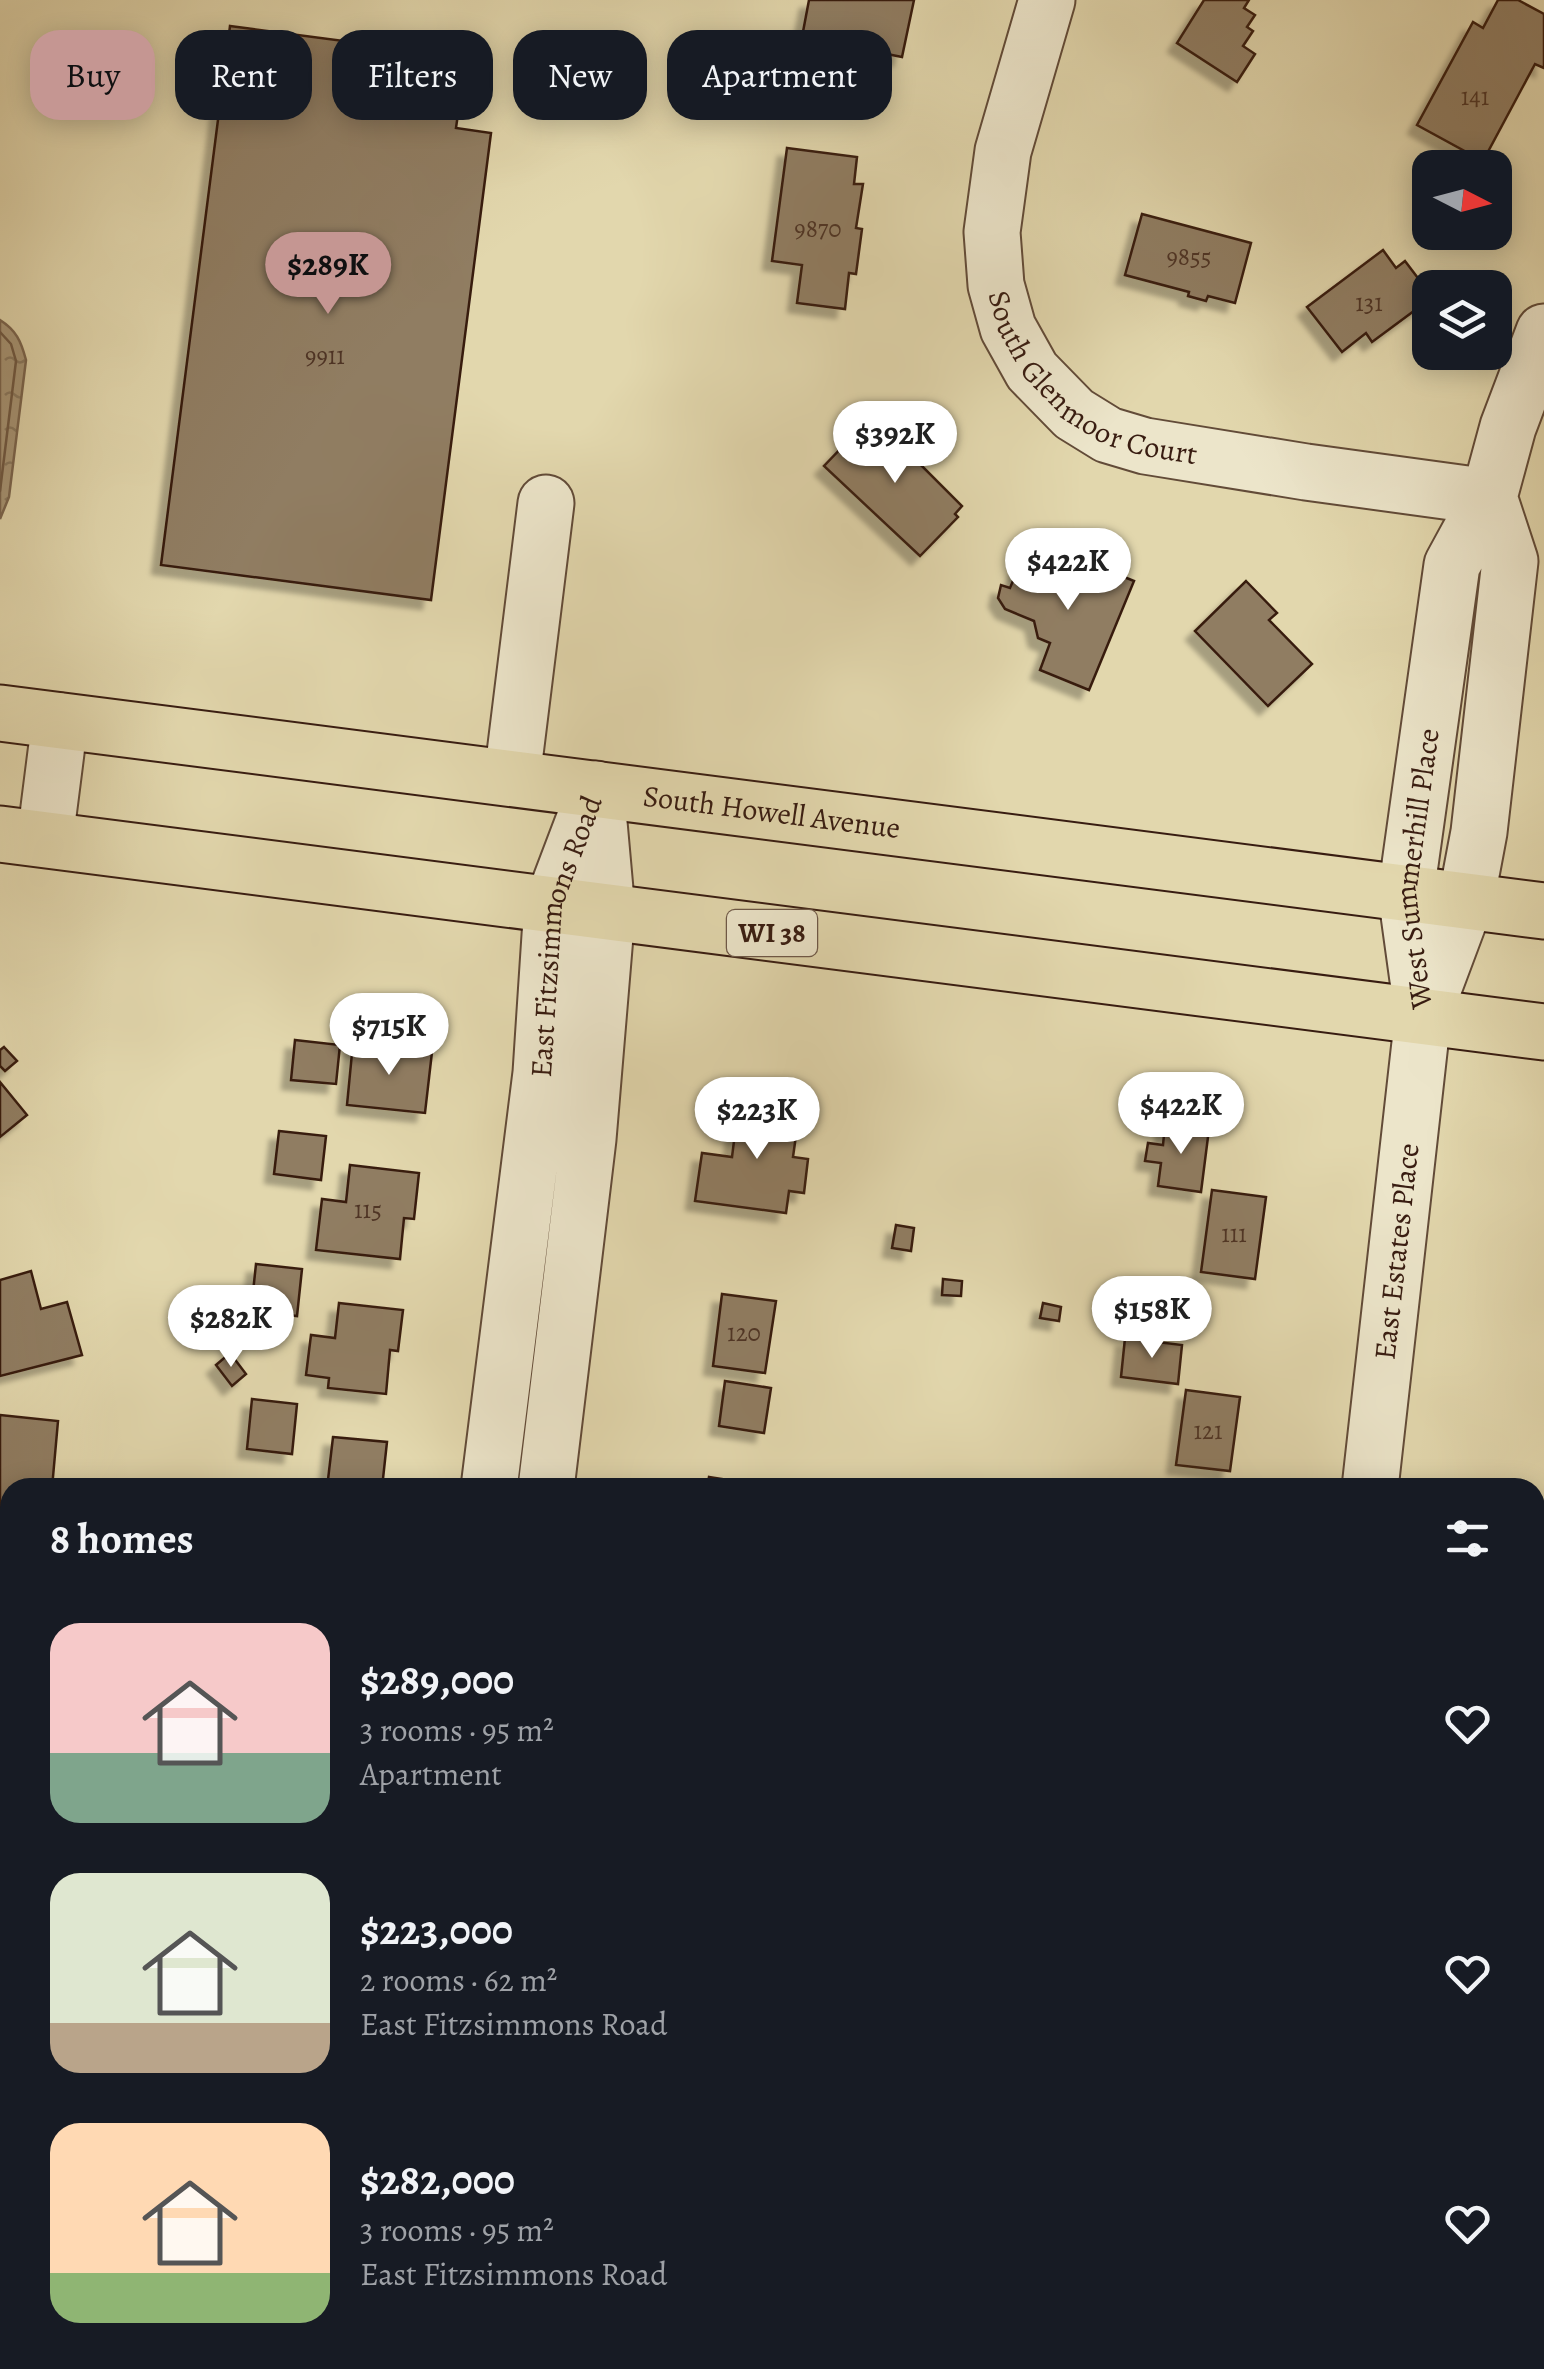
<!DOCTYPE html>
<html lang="en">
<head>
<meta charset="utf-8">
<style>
  :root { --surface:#171b24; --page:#20242c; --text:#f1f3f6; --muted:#9ea1a6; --accent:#c59692 }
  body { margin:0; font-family:Alegreya,serif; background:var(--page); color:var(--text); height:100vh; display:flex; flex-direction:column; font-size:38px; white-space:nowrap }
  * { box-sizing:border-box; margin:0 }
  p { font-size:32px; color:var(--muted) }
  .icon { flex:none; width:55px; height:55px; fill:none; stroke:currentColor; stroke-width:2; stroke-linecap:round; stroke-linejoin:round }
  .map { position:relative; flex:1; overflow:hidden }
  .details { position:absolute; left:0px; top:1478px; width:1545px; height:892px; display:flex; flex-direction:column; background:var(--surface); border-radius:30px 30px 0 0; box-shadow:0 5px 25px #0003 }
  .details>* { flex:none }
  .guide { position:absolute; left:30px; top:30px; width:1000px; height:90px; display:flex; gap:20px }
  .needle { width:65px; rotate:96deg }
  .tools { position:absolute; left:1412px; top:150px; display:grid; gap:20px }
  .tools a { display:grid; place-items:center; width:100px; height:100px; border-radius:20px; background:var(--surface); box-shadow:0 5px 25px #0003; font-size:50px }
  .price { position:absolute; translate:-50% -85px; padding:0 22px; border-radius:35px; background:#fff; color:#222; font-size:32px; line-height:65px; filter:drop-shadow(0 2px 5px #0008) }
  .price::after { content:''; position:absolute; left:50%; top:60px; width:30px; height:22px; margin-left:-15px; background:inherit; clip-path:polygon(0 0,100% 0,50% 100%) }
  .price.current { background:var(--accent); color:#111 }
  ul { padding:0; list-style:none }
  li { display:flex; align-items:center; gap:30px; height:250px; padding:0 50px }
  li span { display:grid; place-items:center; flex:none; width:280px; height:200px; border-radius:30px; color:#555 }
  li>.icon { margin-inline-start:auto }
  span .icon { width:120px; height:120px; fill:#fffc; stroke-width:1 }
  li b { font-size:42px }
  h2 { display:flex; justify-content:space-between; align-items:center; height:120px; padding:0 50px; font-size:42px }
  .tag { padding:0 35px; border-radius:30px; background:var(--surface); box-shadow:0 5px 25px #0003; font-size:35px; line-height:90px }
  .tag.current { background:var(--accent); color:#111 }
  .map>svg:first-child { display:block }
  .water { fill:url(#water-ripples); stroke:#7b664f; stroke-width:2.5 }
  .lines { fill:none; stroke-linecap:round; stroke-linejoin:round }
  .shore { stroke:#705a44; stroke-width:2.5 }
  .building { fill:#907d62; stroke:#381c11; stroke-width:2.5; filter:url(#shadow) }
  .minor-casing { stroke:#624b38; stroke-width:59 }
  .major-casing { stroke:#381c11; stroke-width:59 }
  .minor { stroke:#ece5ca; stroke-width:55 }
  .major { stroke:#e2d7ad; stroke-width:55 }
  .labels { text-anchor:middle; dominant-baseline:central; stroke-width:9; stroke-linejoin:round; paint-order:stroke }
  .number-label { font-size:25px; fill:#4e3425 }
  .shield { fill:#ece5ca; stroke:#6e5848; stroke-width:2.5 }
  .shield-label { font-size:28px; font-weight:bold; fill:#381c11 }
  .street-label { font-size:30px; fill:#381c11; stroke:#ece5ca }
</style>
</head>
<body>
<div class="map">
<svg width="1544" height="2369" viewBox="0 0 1544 2369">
  <defs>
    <pattern id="water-ripples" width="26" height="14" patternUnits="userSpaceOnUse" patternTransform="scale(2.5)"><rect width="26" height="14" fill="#a89778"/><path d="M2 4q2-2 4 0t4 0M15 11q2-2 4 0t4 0" fill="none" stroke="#8a7a61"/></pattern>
    <filter id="shadow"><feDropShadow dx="-9" dy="9" stdDeviation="2.5" flood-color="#0004"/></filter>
  </defs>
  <rect width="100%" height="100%" fill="#e2d7ad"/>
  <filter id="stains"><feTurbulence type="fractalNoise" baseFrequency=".002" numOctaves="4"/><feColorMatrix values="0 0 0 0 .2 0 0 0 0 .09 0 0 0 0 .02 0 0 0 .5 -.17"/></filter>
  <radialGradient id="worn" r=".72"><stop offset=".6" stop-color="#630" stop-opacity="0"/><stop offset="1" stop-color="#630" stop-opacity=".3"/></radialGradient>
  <path class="water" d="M 0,320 C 16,330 21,341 26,360 L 9,497 L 0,519 Z"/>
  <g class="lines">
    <path class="shore" d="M 0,332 L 11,344 L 16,361 L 0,491"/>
  </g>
  <g class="building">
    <path d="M 809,0 L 914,0 L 902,57 L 802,37 Z"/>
    <path d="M 1204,0 L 1249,0 L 1244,8 L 1255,15 L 1247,27 L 1253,31 L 1243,46 L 1255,54 L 1237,82 L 1177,43 Z"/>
    <path d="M 1498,0 L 1518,0 L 1544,14 L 1544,68 L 1535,64 L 1483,161 L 1417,125 L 1473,22 L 1483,28 Z"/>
    <path d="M 230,26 L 466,57 L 456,128 L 491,133 L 431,600 L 161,565 Z"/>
    <path d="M 787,148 L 857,157 L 854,184 L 863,184 L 856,228 L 862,229 L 856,274 L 849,273 L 845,309 L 797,303 L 802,265 L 772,261 Z"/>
    <path d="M 1142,214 L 1251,243 L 1235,303 L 1208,296 L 1206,301 L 1188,296 L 1189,292 L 1125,275 Z"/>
    <path d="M 1383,250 L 1396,268 L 1405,261 L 1430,294 L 1430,299 L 1372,342 L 1366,333 L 1342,352 L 1307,307 Z"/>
    <path d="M 872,416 L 962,506 L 955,514 L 958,517 L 920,556 L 824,466 Z"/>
    <path d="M 1026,550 L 1065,566 L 1062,573 L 1078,579 L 1085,561 L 1134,581 L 1089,690 L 1040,670 L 1050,643 L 1038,638 L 1034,621 L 1005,609 L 998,598 L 1001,585 L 1010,588 Z"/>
    <path d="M 1246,581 L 1277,613 L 1269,620 L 1312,664 L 1268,706 L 1195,631 Z"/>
    <path d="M 295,1040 L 340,1045 L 336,1084 L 291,1080 Z"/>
    <path d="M 353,1043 L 432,1052 L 425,1113 L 347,1105 Z"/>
    <path d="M 4,1047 L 17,1061 L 5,1071 L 0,1066 L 0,1050 Z"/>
    <path d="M 0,1082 L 27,1115 L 0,1137 Z"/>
    <path d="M 751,1101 L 800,1107 L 793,1157 L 808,1159 L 804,1193 L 789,1191 L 786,1213 L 695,1201 L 702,1153 L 732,1157 L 736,1125 L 740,1125 L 742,1103 L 750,1104 Z"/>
    <path d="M 1165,1124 L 1209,1129 L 1201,1192 L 1158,1186 L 1161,1163 L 1145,1161 L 1148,1143 L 1163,1145 Z"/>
    <path d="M 279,1131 L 326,1136 L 321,1180 L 274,1174 Z"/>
    <path d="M 350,1165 L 419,1173 L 414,1219 L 404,1218 L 400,1259 L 316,1250 L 322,1199 L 346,1202 Z"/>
    <path d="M 1212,1190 L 1266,1197 L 1255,1279 L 1201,1272 Z"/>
    <path d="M 896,1225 L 914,1228 L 911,1251 L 892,1248 Z"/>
    <path d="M 256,1264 L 302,1269 L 297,1316 L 251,1311 Z"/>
    <path d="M 31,1271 L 41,1309 L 67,1302 L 82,1355 L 0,1376 L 0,1280 Z"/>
    <path d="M 943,1279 L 962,1281 L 961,1296 L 942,1295 Z"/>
    <path d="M 722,1294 L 776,1301 L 765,1373 L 713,1366 Z"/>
    <path d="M 339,1303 L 403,1310 L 398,1351 L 390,1350 L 386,1394 L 328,1388 L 329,1378 L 306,1375 L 311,1335 L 335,1338 Z"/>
    <path d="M 1043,1303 L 1061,1307 L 1059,1321 L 1040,1318 Z"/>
    <path d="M 1125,1338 L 1182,1345 L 1178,1384 L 1121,1377 Z"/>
    <path d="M 230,1353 L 246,1374 L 232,1386 L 216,1365 Z"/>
    <path d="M 725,1381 L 771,1388 L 764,1433 L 719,1426 Z"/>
    <path d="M 1186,1390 L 1240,1397 L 1230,1471 L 1176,1465 Z"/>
    <path d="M 252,1399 L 297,1404 L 292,1454 L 247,1449 Z"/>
    <path d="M 0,1415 L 58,1421 L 52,1488 L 10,1488 L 10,1510 L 0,1509 Z"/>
    <path d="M 333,1437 L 387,1442 L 382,1488 L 327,1488 Z"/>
    <path d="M 709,1477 L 766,1486 L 765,1488 L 707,1488 Z"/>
    <path d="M 1537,1527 L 1544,1528 L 1544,1586 L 1535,1585 Z"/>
    <path d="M 0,1560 L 10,1561 L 10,1645 L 0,1644 Z"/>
    <path d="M 0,1694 L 6,1694 L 0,1751 Z"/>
    <path d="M 0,1895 L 10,1897 L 10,1944 L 0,1942 Z"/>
    <path d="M 1535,1903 L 1544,1905 L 1544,1960 L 1535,1958 Z"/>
    <path d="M 10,2092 L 10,2150 L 0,2153 L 0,2095 Z"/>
    <path d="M 1540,2121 L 1544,2121 L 1544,2177 L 1535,2176 L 1535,2153 Z"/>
    <path d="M 120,2360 L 167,2360 L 166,2369 L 118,2369 Z"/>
    <path d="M 186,2360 L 273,2360 L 272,2369 L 185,2369 Z"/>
  </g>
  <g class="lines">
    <defs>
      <g id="minor">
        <path id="s1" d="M 1047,0 L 1003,151 L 992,232 L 996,285 L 1008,328 L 1032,371 L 1074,414 L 1108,435 L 1145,446 L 1306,472 L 1489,497"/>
        <path id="s2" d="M 1489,497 L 1510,561 L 1479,832 L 1466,901 L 1423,1016 L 1406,893 L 1452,565 L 1489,497 L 1508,427 L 1544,332"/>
        <path d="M 512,778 L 546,503"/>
        <path d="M 45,839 L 60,721"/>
        <path id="s3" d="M 489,1488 L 541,1073 L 552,905 L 596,789 L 607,912 L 588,1139 L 546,1488"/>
        <path id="s4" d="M 1370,1488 L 1423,1016"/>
        <path d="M 1535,1748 L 1544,1750"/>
        <path d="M 0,2276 L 10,2273"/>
        <path d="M 1315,2360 L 1335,2369"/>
        <path d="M 383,2369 L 384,2360"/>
        <path d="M 439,2369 L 440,2360"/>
      </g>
      <g id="major">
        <path id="s5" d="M 0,713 L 1544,911"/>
        <path d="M 0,834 L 1544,1032"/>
      </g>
    </defs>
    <use href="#minor" class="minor-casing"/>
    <use href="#major" class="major-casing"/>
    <use href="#minor" class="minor"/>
    <use href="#major" class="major"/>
  </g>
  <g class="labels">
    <g class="number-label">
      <text x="1475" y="97">141</text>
      <text x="818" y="229">9870</text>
      <text x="1189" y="257">9855</text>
      <text x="1369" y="303">131</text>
      <text x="325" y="356">9911</text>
      <text x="368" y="1210">115</text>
      <text x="1234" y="1234">111</text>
      <text x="744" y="1333">120</text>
      <text x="1208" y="1431">121</text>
    </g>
    <rect class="shield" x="727" y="910" width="90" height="46" rx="8"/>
    <g class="shield-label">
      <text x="772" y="933">WI 38</text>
    </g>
    <g class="street-label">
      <text stroke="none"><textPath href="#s1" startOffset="438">South Glenmoor Court</textPath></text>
      <text stroke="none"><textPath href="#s5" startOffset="778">South Howell Avenue</textPath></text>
      <text stroke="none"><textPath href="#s2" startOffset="682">West Summerhill Place</textPath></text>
      <text stroke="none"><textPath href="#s3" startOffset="558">East Fitzsimmons Road</textPath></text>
      <text stroke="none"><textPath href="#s4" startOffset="238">East Estates Place</textPath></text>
    </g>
  </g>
  <rect width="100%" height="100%" filter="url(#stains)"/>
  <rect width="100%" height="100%" fill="url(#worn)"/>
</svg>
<div class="tools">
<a><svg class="needle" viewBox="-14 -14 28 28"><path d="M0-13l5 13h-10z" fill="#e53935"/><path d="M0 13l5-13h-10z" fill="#9ea1a6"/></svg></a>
<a><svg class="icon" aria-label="layers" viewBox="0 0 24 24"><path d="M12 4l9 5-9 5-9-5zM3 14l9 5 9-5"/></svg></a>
</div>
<b class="price current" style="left:328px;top:317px">$289K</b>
<b class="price" style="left:895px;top:486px">$392K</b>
<b class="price" style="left:1068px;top:613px">$422K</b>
<b class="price" style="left:389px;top:1078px">$715K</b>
<b class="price" style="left:1181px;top:1157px">$422K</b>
<b class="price" style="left:757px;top:1162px">$223K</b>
<b class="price" style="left:1152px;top:1361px">$158K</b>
<b class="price" style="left:231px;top:1370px">$282K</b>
<div class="guide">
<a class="tag current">Buy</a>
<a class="tag">Rent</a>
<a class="tag">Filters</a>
<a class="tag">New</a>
<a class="tag">Apartment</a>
</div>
<section class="details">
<h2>8 homes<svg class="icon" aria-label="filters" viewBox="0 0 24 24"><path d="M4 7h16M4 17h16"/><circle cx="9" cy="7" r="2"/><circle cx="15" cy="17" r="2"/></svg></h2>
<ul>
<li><span style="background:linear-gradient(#f6c9c9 65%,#7fa58c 0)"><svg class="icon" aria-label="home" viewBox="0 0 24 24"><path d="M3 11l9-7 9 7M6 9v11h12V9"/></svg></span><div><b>$289,000</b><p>3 rooms · 95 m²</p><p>Apartment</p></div><svg class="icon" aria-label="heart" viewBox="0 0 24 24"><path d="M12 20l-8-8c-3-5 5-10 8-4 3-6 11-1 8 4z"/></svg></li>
<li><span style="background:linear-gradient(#dfe7d0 75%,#b9a48a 0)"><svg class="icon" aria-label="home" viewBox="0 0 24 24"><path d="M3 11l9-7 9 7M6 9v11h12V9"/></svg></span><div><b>$223,000</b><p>2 rooms · 62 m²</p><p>East Fitzsimmons Road</p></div><svg class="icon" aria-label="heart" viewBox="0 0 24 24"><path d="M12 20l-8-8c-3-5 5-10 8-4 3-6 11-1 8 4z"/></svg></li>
<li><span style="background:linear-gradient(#ffd9b3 75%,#8fb573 0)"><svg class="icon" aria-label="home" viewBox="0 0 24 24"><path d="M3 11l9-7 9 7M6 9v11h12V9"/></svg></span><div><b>$282,000</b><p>3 rooms · 95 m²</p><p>East Fitzsimmons Road</p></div><svg class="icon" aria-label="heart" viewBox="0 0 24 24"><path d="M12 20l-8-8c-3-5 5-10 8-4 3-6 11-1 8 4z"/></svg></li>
</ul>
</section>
</div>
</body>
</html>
